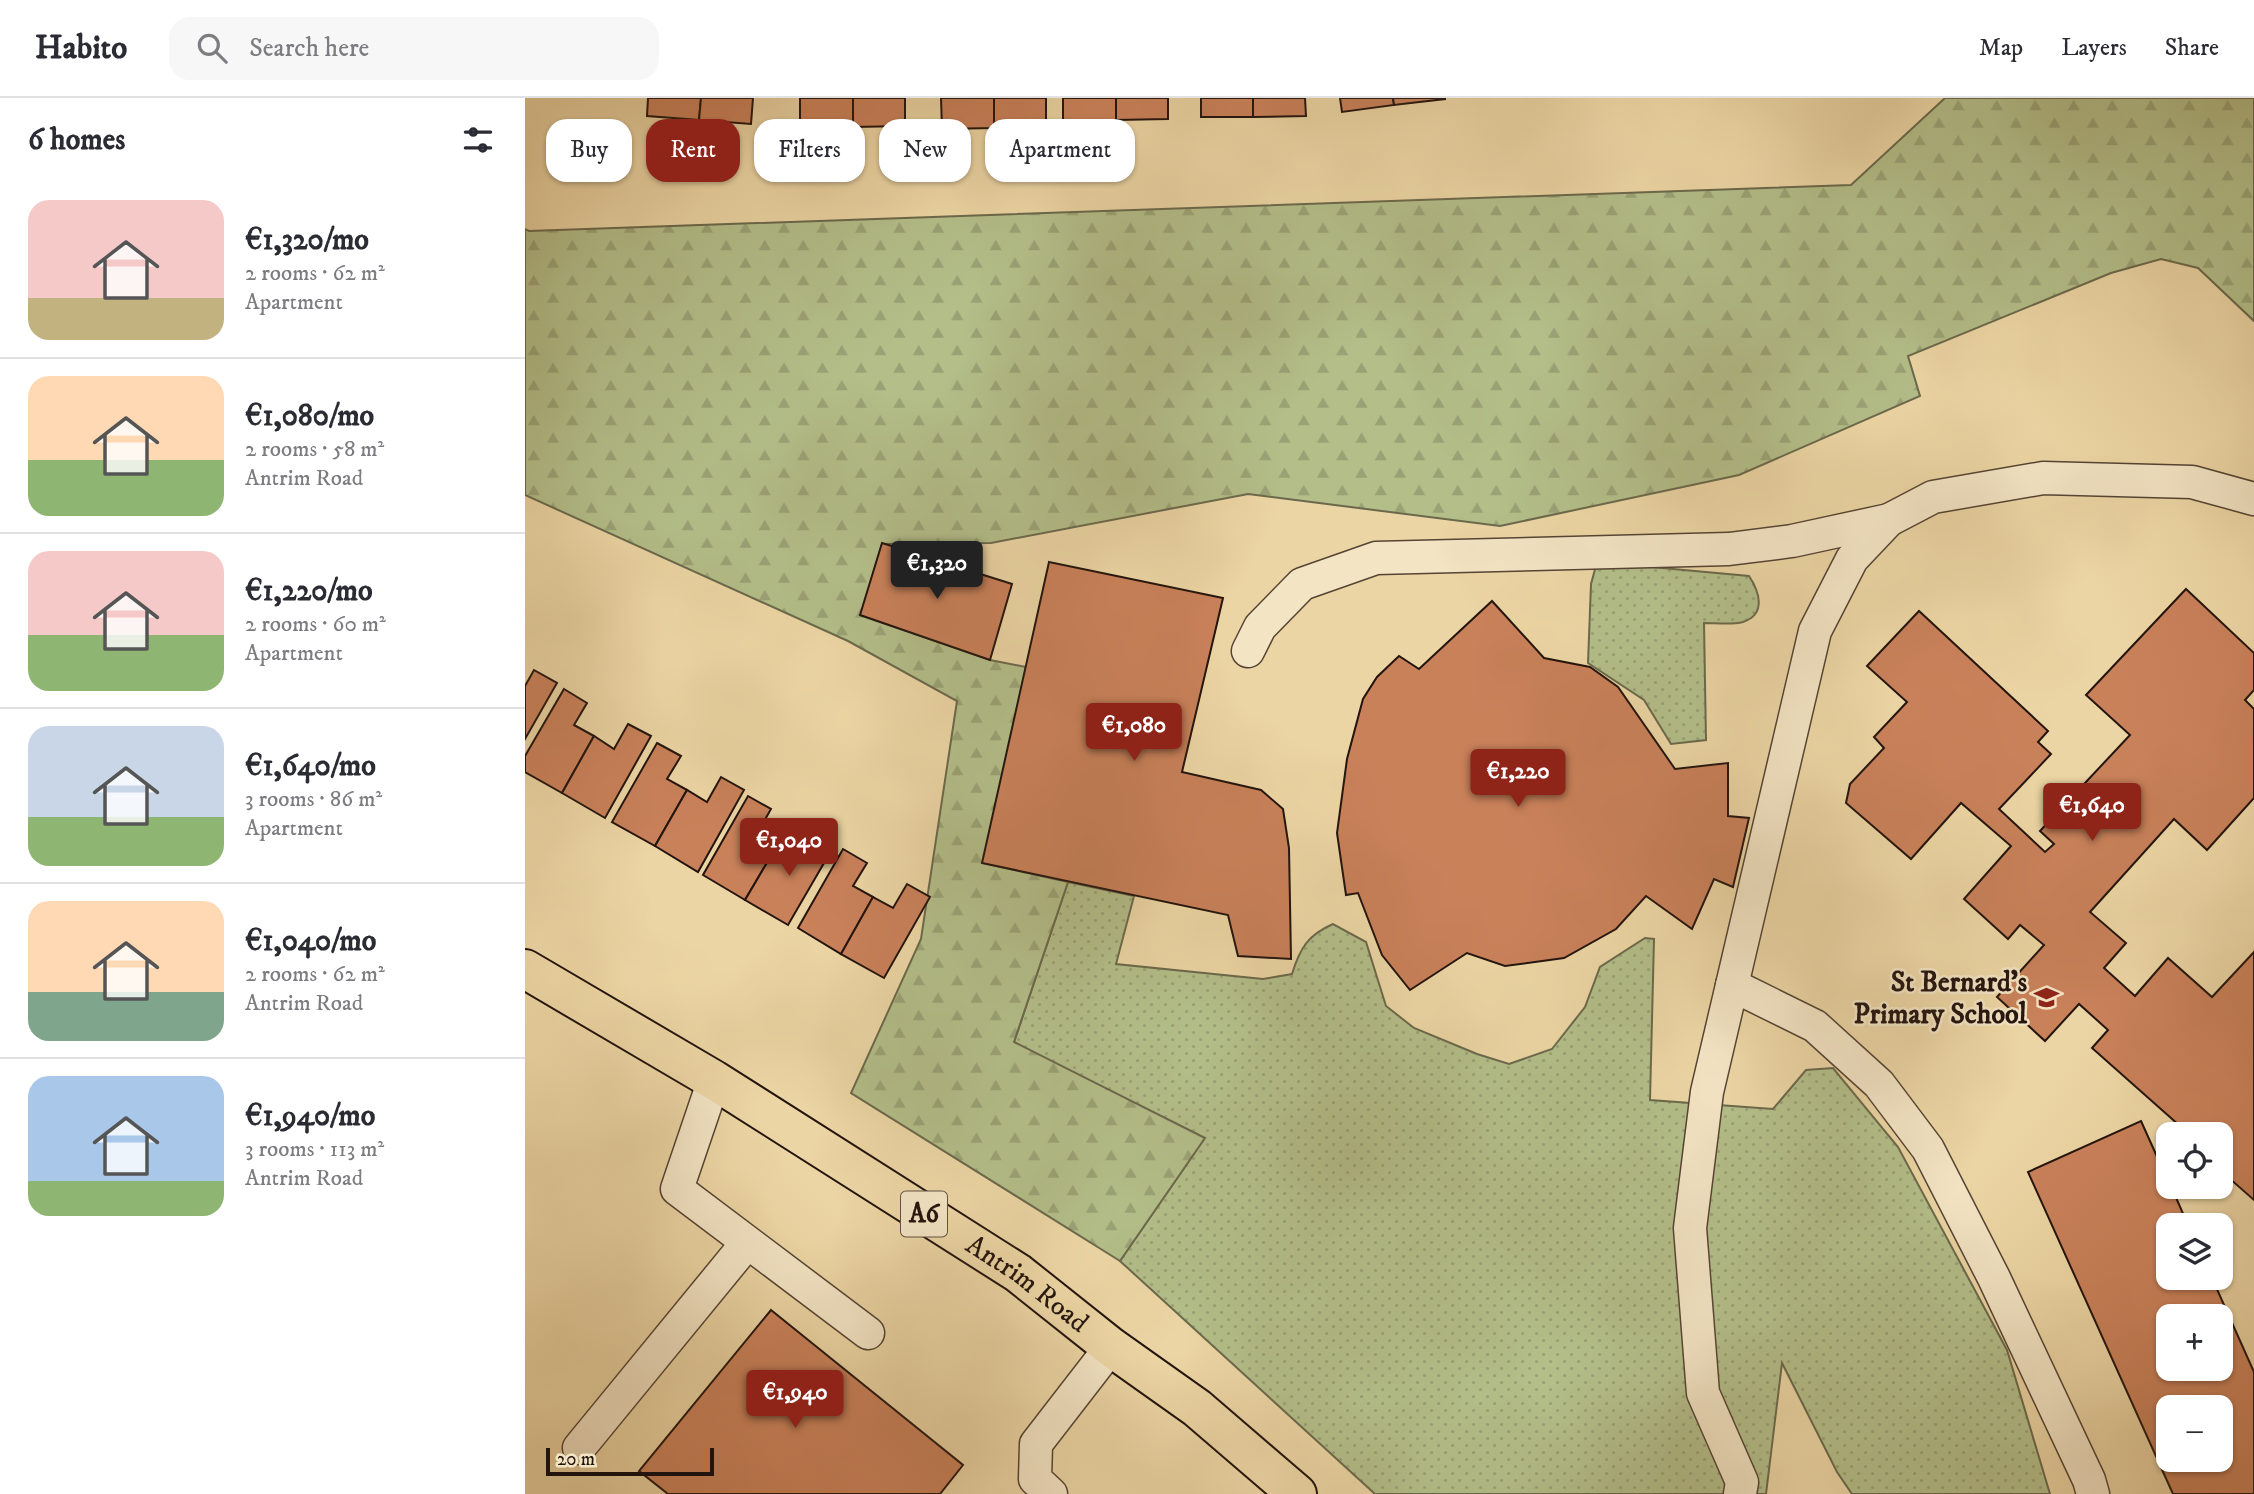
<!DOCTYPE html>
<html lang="en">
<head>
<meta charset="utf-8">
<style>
  :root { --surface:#fff; --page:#f7f7f7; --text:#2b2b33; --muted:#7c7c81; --line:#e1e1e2; --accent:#8f2418 }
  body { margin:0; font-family:"IM FELL DW Pica",serif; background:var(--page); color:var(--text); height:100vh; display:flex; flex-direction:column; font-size:26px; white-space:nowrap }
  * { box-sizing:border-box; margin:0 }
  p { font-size:23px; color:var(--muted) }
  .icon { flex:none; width:38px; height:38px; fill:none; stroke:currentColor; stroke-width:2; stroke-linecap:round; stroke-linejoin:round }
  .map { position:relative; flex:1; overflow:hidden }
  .panel { display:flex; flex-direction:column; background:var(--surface); width:525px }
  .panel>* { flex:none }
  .banner { position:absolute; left:21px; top:21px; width:665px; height:63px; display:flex; gap:14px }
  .controls { position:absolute; left:1631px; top:1024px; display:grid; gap:14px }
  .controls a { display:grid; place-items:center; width:77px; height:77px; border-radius:14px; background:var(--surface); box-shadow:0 2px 5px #0004; font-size:35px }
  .scale { position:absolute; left:21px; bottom:18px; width:168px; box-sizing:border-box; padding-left:7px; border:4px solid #23140e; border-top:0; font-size:19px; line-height:24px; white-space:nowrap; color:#23140e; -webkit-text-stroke:5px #f3e4c4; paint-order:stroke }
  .price { position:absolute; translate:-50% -60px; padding:0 16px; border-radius:7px; background:var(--accent); color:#fff; font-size:23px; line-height:46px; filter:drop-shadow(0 2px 4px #0008) }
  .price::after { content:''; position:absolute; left:50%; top:42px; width:21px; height:16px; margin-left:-10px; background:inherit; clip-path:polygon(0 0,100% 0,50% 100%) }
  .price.active { background:#222; color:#fff }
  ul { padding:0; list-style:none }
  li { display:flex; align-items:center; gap:21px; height:175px; padding:0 28px }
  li+li { border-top:2px solid var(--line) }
  li span { display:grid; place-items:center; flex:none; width:196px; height:140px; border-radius:21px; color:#555 }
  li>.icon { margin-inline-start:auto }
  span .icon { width:84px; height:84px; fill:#fffc; stroke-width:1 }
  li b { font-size:30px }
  h2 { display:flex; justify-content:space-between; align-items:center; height:84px; padding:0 28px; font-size:30px }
  .pill { padding:0 24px; border-radius:21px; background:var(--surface); box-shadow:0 2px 5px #0004; font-size:24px; line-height:63px }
  .pill.active { background:var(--accent); color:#fff }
  header { display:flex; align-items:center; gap:42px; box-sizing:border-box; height:98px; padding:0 35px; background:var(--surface); border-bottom:2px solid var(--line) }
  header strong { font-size:33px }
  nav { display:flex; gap:38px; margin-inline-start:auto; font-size:24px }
  .search { width:490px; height:63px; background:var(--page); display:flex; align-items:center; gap:18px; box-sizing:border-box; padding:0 24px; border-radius:21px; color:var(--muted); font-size:26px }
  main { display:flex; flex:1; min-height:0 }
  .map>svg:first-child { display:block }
  .grass { fill:url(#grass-dots); stroke:#6b694c; stroke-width:2 }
  .forest { fill:url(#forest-firs); stroke:#6b694c; stroke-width:2 }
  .building { fill:#c9815a; stroke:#23140e; stroke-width:2; fill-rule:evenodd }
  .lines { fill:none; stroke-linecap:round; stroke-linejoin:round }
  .service-casing { stroke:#554434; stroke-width:35 }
  .primary-casing { stroke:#23140e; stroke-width:42 }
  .service { stroke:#f3e4c4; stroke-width:32 }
  .primary { stroke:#ecd5a4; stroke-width:38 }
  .labels { text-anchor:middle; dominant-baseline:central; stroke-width:5; stroke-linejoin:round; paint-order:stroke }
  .shield { fill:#f3e4c4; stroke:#615245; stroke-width:2 }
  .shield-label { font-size:26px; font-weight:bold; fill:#23140e }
  .poi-label { font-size:28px; font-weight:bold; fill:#23140e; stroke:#f3e4c4; text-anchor:end }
  .street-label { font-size:28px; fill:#23140e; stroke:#f3e4c4 }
</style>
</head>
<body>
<header>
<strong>Habito</strong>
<div class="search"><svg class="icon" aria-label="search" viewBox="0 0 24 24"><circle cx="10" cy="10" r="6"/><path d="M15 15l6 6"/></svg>Search here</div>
<nav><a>Map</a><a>Layers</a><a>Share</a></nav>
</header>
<main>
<section class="panel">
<h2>6 homes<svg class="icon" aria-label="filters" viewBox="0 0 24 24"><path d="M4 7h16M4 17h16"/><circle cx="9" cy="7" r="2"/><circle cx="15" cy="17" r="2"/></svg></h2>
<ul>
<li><span style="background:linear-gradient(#f6c9c9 70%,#c2b280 0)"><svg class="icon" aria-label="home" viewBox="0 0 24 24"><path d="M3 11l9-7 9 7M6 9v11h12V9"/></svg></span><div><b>€1,320/mo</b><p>2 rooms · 62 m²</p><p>Apartment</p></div></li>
<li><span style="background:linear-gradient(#ffd9b3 60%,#8fb573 0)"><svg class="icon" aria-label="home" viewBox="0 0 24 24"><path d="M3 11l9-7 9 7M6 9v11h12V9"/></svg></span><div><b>€1,080/mo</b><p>2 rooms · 58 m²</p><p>Antrim Road</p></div></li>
<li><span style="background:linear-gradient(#f6c9c9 60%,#8fb573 0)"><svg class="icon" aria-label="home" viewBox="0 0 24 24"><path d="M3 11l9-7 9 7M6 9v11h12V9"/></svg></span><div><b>€1,220/mo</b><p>2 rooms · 60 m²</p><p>Apartment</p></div></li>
<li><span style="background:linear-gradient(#c9d6e8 65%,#8fb573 0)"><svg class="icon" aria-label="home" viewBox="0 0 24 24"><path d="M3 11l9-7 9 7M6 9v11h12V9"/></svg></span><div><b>€1,640/mo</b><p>3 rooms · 86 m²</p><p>Apartment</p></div></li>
<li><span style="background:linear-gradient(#ffd9b3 65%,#7fa58c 0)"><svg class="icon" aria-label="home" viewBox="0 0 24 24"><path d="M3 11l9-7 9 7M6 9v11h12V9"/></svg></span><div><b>€1,040/mo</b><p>2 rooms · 62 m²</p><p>Antrim Road</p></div></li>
<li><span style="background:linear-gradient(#a9c7e8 75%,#8fb573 0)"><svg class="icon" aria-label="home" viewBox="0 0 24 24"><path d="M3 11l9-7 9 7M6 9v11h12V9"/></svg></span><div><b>€1,940/mo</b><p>3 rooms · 113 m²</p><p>Antrim Road</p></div></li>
</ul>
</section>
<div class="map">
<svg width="1729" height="1396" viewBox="0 0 1729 1396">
  <defs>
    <pattern id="grass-dots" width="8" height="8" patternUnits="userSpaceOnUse" patternTransform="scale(1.75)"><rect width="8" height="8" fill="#b3be89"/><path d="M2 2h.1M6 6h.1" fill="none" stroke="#9aa275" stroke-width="1.8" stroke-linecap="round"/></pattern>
    <pattern id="forest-firs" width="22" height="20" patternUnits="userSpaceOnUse" patternTransform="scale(1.75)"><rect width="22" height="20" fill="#b3be89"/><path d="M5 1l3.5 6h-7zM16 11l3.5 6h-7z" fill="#9aa275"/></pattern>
  </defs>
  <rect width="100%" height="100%" fill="#ecd5a4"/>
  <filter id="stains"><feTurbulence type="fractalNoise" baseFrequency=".00286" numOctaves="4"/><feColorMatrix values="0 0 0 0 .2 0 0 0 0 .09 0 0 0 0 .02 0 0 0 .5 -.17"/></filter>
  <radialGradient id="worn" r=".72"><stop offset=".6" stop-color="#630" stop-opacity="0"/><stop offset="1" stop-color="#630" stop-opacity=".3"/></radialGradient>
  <g class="grass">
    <path d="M 1072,464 L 1224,478 C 1234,493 1242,516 1218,524 C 1207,527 1191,525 1179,525 L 1181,642 L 1146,646 L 1119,602 L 1063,565 L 1066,486 Z"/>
    <path d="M 543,784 L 609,798 L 591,866 L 738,881 L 767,876 C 775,850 783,837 808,826 L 841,844 L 861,908 L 889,930 L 952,956 L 984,966 L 1027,951 L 1060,909 L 1075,869 L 1120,840 L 1129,841 L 1125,1002 L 1248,1011 L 1281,972 L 1308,970 L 1373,1049 L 1482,1252 L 1525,1396 L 1327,1396 L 1312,1374 L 1257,1265 L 1241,1396 L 850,1396 L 595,1163 L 679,1041 L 489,944 Z"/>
  </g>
  <path class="forest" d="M 1420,0 L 1729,0 L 1729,223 L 1673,170 L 1636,161 L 1586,175 L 1383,258 L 1395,298 L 1214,377 L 975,428 L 723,396 L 466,445 L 357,446 L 336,517 L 465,562 L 501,569 L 458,765 L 543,784 L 489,944 L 680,1040 L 595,1163 L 326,995 L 396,841 L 432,603 L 323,543 L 0,397 L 0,131 L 4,133 L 1326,87 Z"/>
  <g class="building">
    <path d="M 123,0 L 176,0 L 174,22 L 122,18 Z"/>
    <path d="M 176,0 L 228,0 L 226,26 L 174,22 Z"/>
    <rect x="275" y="0" width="53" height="29"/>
    <path d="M 328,0 L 380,0 L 380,28 L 328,29 Z"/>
    <path d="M 416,0 L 469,0 L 469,30 L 417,31 Z"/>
    <rect x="469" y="0" width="52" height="30"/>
    <rect x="538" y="0" width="53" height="22"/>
    <path d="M 591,0 L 643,0 L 643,21 L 591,22 Z"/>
    <rect x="676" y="0" width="52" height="19"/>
    <path d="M 728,0 L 780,0 L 781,18 L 728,19 Z"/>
    <path d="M 815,0 L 868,0 L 869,7 L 817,14 Z"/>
    <path d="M 868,0 L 920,0 L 920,1 L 869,7 Z"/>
    <path d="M 357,445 L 487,486 L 465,562 L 335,517 Z"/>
    <path d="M 524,464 L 698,500 L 657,674 L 736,692 L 758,711 L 764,750 L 766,861 L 713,858 L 703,817 L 457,765 Z"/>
    <path d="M 1661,491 L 1729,555 L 1729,592 L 1720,602 L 1729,611 L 1729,700 L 1682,752 L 1649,721 L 1565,814 L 1601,845 L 1579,870 L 1610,898 L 1643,860 L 1687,899 L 1729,854 L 1729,1102 L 1696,1073 L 1700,1068 L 1696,1065 L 1696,1036 L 1664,1036 L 1567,950 L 1583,932 L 1554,906 L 1520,943 L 1472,899 L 1519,847 L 1495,827 L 1483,841 L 1439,801 L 1486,748 L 1436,705 L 1386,761 L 1321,705 L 1325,686 L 1359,650 L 1349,639 L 1382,604 L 1342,568 L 1394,513 L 1523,633 L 1513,644 L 1526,656 L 1474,711 L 1520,754 L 1529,746 L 1515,733 L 1605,637 L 1561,597 Z"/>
    <path d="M 967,503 L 1019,560 L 1065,569 L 1093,589 L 1150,671 L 1203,665 L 1203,718 L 1224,720 L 1208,789 L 1189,781 L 1167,831 L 1121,798 L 1091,831 L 1039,860 L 980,868 L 942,855 L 885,892 L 857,857 L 833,795 L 821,797 L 812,735 L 822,661 L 838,601 L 852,579 L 874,558 L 894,571 Z"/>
    <path d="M 9,572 L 32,585 L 0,641 L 0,588 Z"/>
    <path d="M 39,591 L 62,605 L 49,627 L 69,638 L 37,695 L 0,674 L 0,658 Z"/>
    <path d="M 103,626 L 126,638 L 80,720 L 37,695 L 69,638 L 89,651 Z"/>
    <path d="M 132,645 L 156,658 L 142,681 L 162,692 L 130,748 L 87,724 Z"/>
    <path d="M 196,679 L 219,692 L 173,774 L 130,748 L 162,692 L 182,704 Z"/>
    <path d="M 223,698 L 246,711 L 233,734 L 253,746 L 220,802 L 178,777 Z"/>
    <path d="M 287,733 L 310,746 L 263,827 L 220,802 L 253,746 L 273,757 Z"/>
    <path d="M 318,751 L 342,765 L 328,788 L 348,799 L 316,856 L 273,830 Z"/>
    <path d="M 382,786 L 405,799 L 359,880 L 316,856 L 348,799 L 368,810 Z"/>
    <path d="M 1616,1023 L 1643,1083 L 1643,1088 L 1646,1088 L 1663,1127 L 1643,1127 L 1643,1180 L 1687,1180 L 1729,1274 L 1729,1396 L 1648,1396 L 1503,1074 ZM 1643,1218 L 1696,1218 L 1696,1270 L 1643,1270 ZM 1643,1309 L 1696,1309 L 1696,1362 L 1643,1362 Z"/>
    <path d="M 246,1212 L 438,1367 L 415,1396 L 143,1396 L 114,1373 Z"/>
  </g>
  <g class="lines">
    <defs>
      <g id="service">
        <path d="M 723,553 L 735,529 L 777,486 L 851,460 L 1204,451 L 1267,443 L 1364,422"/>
        <path d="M 1207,887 L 1290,928 L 1354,986 L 1403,1051 L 1469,1180 L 1564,1382 L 1568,1396"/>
        <path d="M 189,982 L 152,1091 L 343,1235"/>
        <path d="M 54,1350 L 222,1145"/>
        <path d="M 526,1396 L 510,1381 L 511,1346 L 586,1249"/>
        <path d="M 1215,1396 L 1217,1384 L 1178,1295 L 1165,1130 L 1182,994 L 1290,533 L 1327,461 L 1364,422 L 1408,399 L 1518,380 L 1667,384 L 1729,401"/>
      </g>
      <g id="primary">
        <path id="s1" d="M 0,871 L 189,982 L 493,1175 L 586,1249 L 672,1310 L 772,1396"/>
      </g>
    </defs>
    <use href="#service" class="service-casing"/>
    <use href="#primary" class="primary-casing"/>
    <use href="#service" class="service"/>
    <use href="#primary" class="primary"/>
  </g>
  <defs>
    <symbol id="school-bare" viewBox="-9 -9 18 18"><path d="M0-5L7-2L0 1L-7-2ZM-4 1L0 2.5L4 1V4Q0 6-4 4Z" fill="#8f2418" stroke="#f3e4c4" stroke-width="2.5" paint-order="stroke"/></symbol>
  </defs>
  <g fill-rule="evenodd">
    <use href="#school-bare" x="1504" y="882" width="35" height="35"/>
  </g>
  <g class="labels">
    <rect class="shield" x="376" y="1093.5" width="46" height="45" rx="5"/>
    <g class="shield-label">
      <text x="399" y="1116">A6</text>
    </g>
    <g class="poi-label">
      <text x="1502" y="884">St Bernard's<tspan x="1502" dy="32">Primary School</tspan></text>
    </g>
    <g class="street-label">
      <text stroke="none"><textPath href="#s1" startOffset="593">Antrim Road</textPath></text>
    </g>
  </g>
  <rect width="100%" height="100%" filter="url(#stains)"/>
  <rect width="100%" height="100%" fill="url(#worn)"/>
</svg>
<div class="controls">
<a><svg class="icon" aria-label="locate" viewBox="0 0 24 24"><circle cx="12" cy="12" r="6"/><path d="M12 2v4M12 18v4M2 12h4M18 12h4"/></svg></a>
<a><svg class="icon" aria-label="layers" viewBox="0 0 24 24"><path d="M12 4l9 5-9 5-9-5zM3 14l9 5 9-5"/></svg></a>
<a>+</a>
<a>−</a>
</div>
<div class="scale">20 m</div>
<b class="price active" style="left:412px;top:503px">€1,320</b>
<b class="price" style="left:609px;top:665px">€1,080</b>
<b class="price" style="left:993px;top:711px">€1,220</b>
<b class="price" style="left:1567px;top:745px">€1,640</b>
<b class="price" style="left:264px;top:780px">€1,040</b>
<b class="price" style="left:270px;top:1332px">€1,940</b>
<div class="banner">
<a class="pill">Buy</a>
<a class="pill active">Rent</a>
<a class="pill">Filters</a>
<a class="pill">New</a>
<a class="pill">Apartment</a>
</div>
</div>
</main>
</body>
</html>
